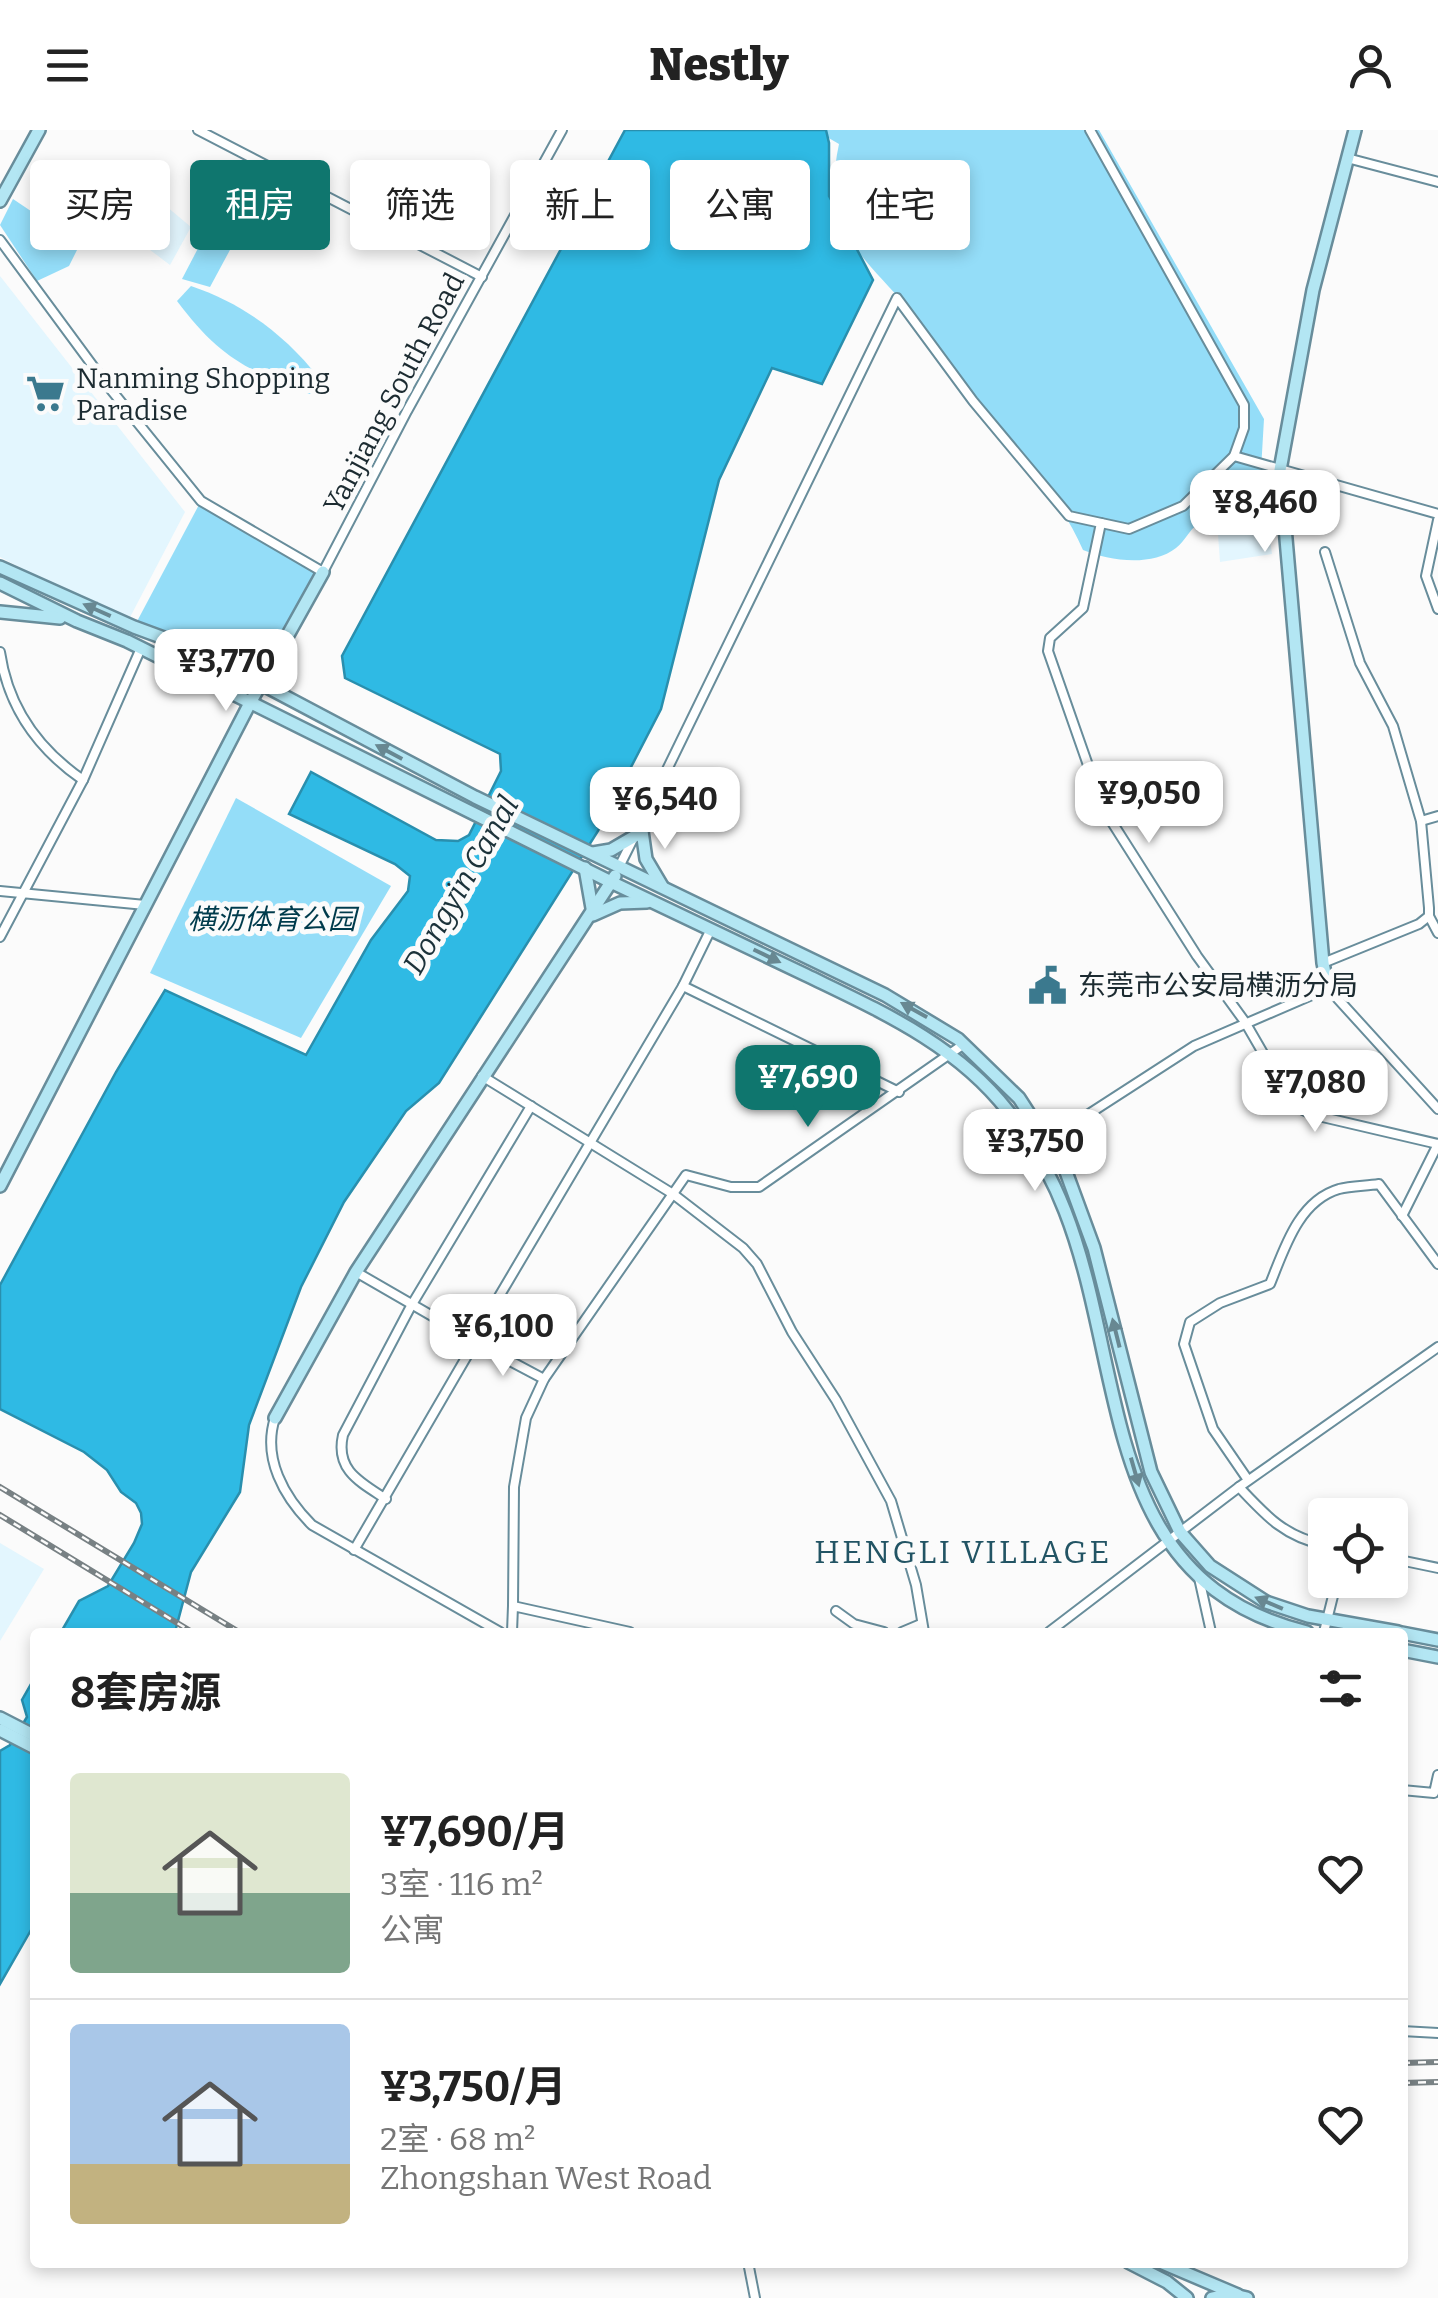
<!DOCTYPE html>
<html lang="zh">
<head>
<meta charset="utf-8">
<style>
  :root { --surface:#fff; --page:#f6f6f6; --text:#222; --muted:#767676; --line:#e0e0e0; --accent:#0f766e }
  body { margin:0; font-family:Bitter,"Noto Sans SC",serif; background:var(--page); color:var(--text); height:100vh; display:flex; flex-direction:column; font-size:38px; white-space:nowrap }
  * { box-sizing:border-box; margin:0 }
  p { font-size:32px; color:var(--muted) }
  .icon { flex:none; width:55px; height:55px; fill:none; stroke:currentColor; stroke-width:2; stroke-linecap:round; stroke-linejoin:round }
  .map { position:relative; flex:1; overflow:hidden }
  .details { position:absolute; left:30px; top:1498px; width:1378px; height:640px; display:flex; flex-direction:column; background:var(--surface); border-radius:10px; box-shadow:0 5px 15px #0003 }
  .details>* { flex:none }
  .guide { position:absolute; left:30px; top:30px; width:1380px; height:90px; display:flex; gap:20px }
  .buttons { position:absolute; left:1308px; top:1368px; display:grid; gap:20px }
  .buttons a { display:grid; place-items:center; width:100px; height:100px; border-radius:10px; background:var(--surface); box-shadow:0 5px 15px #0003; font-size:50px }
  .price { position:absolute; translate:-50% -85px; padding:0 22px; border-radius:20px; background:#fff; color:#222; font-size:32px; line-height:65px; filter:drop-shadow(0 2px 5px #0008) }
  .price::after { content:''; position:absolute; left:50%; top:60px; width:30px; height:22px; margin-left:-15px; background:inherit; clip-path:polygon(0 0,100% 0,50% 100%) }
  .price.selected { background:var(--accent); color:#fff }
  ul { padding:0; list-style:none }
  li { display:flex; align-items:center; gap:30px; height:250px; padding:0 40px }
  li+li { border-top:2px solid var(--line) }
  li span { display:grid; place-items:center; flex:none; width:280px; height:200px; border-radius:10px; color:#555 }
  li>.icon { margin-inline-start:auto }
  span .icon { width:120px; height:120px; fill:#fffc; stroke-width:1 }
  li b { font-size:42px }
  h2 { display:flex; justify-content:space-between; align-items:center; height:120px; padding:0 40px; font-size:42px }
  .tag { padding:0 35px; border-radius:10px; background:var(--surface); box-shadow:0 5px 15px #0003; font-size:35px; line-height:90px }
  .tag.selected { background:var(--accent); color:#fff }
  header { display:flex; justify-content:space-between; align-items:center; height:130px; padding:0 40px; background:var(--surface); font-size:45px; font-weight:800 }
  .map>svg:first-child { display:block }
  .built { fill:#e3f6fe }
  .green { fill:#94ddf8 }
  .water { fill:#2fbae4; stroke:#298fae; stroke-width:2.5 }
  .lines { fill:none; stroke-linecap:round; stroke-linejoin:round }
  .street-casing { stroke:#688d9b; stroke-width:12 }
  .secondary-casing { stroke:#688d9b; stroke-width:16 }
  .street { stroke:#fff; stroke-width:8 }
  .secondary { stroke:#b3e6f3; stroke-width:11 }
  .rail-casing { stroke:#788184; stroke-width:6 }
  .rail { stroke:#fbfbfb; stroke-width:2.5; stroke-dasharray:8; stroke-linecap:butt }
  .oneway { fill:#688892 }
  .labels { text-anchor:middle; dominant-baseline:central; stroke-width:10; stroke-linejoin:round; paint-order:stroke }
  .poi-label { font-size:28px; fill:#1c2b31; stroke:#fbfbfb; text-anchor:start }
  .street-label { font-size:28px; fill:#1c2b31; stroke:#fbfbfb }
  .park-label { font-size:28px; font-style:italic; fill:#003b4c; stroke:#fbfbfb }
  .water-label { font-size:30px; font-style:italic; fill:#1c323a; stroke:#fbfbfb }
  .quarter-label { font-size:32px; letter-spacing:2.5px; fill:#225464; stroke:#fbfbfb }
</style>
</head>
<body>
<header><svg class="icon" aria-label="menu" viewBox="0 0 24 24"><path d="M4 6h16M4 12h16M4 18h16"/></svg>Nestly<svg class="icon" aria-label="person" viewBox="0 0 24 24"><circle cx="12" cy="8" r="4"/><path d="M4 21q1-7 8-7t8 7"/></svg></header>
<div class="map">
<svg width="1438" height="2168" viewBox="0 0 1438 2168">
  <rect width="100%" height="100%" fill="#fbfbfb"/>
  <g class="built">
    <path d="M 148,61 L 191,97 L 170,135 L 133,107 L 110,107 Z"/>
    <path d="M 0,146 L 185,382 L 127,493 L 0,427 Z"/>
    <path d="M 1258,387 L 1268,397 L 1272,424 L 1220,432 L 1217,391 Z"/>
    <path d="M 0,1413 L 44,1439 L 0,1511 Z"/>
  </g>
  <g class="green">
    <path d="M 827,0 L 1099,0 L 1264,289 L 1259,374 C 1238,379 1217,382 1198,394 C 1189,400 1185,411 1176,418 C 1152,437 1109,431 1083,420 C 1056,358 1003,308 961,255 C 942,231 930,201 909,179 C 859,122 821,98 839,14 L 827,7 Z"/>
    <path d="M 13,69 L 80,114 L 69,136 L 37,151 L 0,95 Z"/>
    <path d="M 206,103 L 231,118 L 210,157 L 182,149 Z"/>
    <path d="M 191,156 C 244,174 285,205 319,248 L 310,264 C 246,240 219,227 177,171 Z"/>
    <path d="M 201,371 L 323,442 L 263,552 L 134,497 Z"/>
    <path d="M 236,668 L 391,756 L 301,908 L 150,843 Z"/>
  </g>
  <g class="water">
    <path d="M 625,0 L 826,0 L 829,13 L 829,66 L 873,150 L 822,254 L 772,238 L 719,350 L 661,579 L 598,701 L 439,953 L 406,981 L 344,1072 L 301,1157 L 249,1295 L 240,1362 L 191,1442 L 175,1502 L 61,1502 L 79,1471 L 108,1456 L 134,1413 L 142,1394 L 141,1383 L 136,1373 L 121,1362 L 107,1340 L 84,1322 L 0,1279 L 0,1155 L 116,942 L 165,860 L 306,925 L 371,810 L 408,761 L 410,746 L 395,734 L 289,684 L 311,642 L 436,710 L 458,711 L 469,705 L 501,641 L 500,624 L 345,548 L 342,526 Z"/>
    <path d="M 35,1547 L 35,1793 L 0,1854 L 0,1621 L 10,1615 L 27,1587 L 22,1570 Z"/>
  </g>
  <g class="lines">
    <defs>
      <g id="street">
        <path d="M 198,0 L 482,147"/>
        <path d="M 1347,28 L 1438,52"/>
        <path d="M 0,110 L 104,251 L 201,371 L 323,442 L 407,281 L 562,0"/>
        <path d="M 1234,326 L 1438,384"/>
        <path d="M 1438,390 L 1426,446 L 1438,479"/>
        <path d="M 1101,393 L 1083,478 L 1050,508 L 1048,521 L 1103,678 L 1197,826 L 1245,892 L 1289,968 L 1299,978 L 1314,985 L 1438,1014"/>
        <path d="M 0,522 C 8,577 38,619 83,650"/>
        <path d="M 1421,691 L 1438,686"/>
        <path d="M 639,697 L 897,168 L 973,271 L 1069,386 L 1129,399 L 1183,376 L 1234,326 L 1244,298 L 1244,275 L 1090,0"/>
        <path d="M 619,737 L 633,709"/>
        <path d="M 0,761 L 145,775"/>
        <path d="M 1429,786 L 1438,803"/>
        <path d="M 0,807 L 83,650 L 141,518"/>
        <path d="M 1323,833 L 1419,794 L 1429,786 L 1429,778 L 1421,691 L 1393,596 L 1360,533 L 1325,422"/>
        <path d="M 683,856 L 899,962"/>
        <path d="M 482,946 L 673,1064 L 743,1118 L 757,1134 L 792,1202 L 836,1270 L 891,1371 L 916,1455 L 924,1502"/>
        <path d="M 1047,1011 L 1194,916 L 1328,858 L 1438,979"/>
        <path d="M 1402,1086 L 1438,1014"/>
        <path d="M 356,1142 L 465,1205"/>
        <path d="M 478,1202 L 471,1201 L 465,1205 L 463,1212 L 467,1218 L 474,1219 L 480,1215 L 482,1208 L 478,1202 L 683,856 L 711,799"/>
        <path d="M 480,1215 L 544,1249"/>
        <path d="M 275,1288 C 262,1328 284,1367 312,1395 L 500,1502"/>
        <path d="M 1248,1350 L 1213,1299 L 1184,1214 L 1190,1192 L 1220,1173 L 1270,1154 C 1284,1120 1298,1071 1339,1059 C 1351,1056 1366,1056 1379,1054 L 1438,1134"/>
        <path d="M 1239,1357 C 1266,1386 1285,1407 1325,1415"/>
        <path d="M 386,1369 C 360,1352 335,1340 343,1305 L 411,1176 L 531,976"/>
        <path d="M 354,1420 L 471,1219"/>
        <path d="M 1390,1428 L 1438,1438"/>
        <path d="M 1199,1448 L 1211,1502"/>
        <path d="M 513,1476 L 514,1357 L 526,1288 L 544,1249 L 686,1045 L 731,1057 L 759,1057 L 964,914"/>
        <path d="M 836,1481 L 854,1494 L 884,1502"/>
        <path d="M 512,1502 L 513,1476 L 630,1502"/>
        <path d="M 902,1502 L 921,1494"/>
        <path d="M 1049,1502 L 1239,1357 L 1438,1217"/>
        <path d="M 1324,1502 L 1337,1450"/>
        <path d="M 1402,1660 L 1434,1663 L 1438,1645"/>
        <path d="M 1402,1901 L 1438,1903"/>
        <path d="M 748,2132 L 755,2168"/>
      </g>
      <g id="secondary">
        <path d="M 0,71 L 39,0"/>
        <path d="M 0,437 L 134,497 L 199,521 L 475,667 L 885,865 L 958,909 L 1019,968 L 1065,1039 L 1094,1118 L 1151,1342 L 1180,1402 L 1210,1436 L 1266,1472 L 1308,1486 L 1398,1502"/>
        <path d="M 0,453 L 77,491 L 127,511 C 289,592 451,672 613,753 C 677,784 742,814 806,845 C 880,881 956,914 1008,981 C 1032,1012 1051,1045 1065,1081 C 1128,1242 1098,1451 1307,1502"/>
        <path d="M 0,482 L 60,488"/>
        <path d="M 641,694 L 646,729 L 662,756"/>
        <path d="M 593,723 L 611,720 L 635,706"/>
        <path d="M 585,738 L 592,778"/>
        <path d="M 593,785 L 620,773 L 647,772"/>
        <path d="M 1328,858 L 1323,833 L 1280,340 L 1313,160 L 1355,0"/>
        <path d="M 0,1056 L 250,573 L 323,442"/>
        <path d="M 275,1288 L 356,1142 L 615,746"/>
        <path d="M 1402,1503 L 1438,1510"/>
        <path d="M 1402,1520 L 1438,1527"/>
        <path d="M 0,1588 L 35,1606"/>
        <path d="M 0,1600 L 35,1618"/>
        <path d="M 1128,2132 L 1167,2152 L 1187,2168"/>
        <path d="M 1160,2132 L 1238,2165"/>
        <path d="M 1212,2168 L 1230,2164 L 1247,2168"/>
      </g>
    </defs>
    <use href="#street" class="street-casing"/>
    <use href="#secondary" class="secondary-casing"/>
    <use href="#street" class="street"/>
    <use href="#secondary" class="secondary"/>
    <defs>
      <g id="rail">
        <path d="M 0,1357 L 239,1502"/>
        <path d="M 0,1385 L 192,1502"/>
        <path d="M 1402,1933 L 1438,1932"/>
        <path d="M 1402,1953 L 1438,1952"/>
      </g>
    </defs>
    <use href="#rail" class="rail-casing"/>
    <use href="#rail" class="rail"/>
  </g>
  <defs><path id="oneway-solid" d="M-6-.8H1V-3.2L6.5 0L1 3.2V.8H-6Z" transform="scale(2.5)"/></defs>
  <g class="oneway">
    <use href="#oneway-solid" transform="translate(97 480) rotate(-156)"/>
    <use href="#oneway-solid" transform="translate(389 622) rotate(-152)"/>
    <use href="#oneway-solid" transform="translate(767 826) rotate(26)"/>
    <use href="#oneway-solid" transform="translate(914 880) rotate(-151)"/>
    <use href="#oneway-solid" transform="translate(1116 1203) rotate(-104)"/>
    <use href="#oneway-solid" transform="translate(1135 1342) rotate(74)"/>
    <use href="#oneway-solid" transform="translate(1269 1473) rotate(-157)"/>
  </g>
  <defs>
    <symbol id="supermarket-bare" viewBox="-9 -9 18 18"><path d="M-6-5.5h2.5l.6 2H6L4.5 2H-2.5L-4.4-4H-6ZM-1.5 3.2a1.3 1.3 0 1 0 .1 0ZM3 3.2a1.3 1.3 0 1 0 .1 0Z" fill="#3b798e" stroke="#fbfbfb" stroke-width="2.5" paint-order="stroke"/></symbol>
    <symbol id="civic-bare" viewBox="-9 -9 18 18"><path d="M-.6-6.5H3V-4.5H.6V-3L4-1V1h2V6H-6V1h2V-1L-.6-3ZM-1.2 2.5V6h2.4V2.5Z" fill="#3b798e" stroke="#fbfbfb" stroke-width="2.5" paint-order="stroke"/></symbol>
  </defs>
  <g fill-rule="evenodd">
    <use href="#supermarket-bare" x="18" y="236" width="55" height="55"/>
    <use href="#civic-bare" x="1020" y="828" width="55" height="55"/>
  </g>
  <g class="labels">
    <g class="poi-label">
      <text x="76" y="248">Nanming Shopping<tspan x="76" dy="32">Paradise</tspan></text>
      <text x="1078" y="855">东莞市公安局横沥分局</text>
    </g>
    <g class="street-label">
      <text transform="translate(394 263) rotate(-62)">Yanjiang South Road</text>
    </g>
    <g class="park-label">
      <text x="272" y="789">横沥体育公园</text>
    </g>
    <g class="water-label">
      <text transform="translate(461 755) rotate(-60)">Dongyin Canal</text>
    </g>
    <g class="quarter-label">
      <text x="963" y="1422">HENGLI VILLAGE</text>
    </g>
  </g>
</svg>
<div class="buttons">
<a><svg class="icon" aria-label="locate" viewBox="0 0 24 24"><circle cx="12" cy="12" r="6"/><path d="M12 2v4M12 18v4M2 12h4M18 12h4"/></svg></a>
</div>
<b class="price" style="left:1265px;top:425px">¥8,460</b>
<b class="price" style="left:226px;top:584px">¥3,770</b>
<b class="price" style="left:1149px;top:716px">¥9,050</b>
<b class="price" style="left:665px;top:722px">¥6,540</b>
<b class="price selected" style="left:808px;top:1000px">¥7,690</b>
<b class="price" style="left:1315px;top:1005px">¥7,080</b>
<b class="price" style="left:1035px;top:1064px">¥3,750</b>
<b class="price" style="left:503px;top:1249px">¥6,100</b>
<div class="guide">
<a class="tag">买房</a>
<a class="tag selected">租房</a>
<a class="tag">筛选</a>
<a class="tag">新上</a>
<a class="tag">公寓</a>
<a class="tag">住宅</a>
</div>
<section class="details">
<h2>8套房源<svg class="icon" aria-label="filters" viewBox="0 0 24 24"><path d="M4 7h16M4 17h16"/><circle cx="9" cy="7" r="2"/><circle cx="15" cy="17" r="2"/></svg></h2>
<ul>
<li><span style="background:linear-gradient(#dfe7d0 60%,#7fa58c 0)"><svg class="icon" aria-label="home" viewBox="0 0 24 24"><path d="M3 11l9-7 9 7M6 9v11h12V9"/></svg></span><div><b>¥7,690/月</b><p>3室 · 116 m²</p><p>公寓</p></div><svg class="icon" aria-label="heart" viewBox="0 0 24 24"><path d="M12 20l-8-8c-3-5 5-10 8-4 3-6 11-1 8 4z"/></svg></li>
<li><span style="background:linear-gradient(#a9c7e8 70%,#c2b280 0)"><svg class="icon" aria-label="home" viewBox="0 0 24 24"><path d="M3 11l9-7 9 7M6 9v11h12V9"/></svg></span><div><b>¥3,750/月</b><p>2室 · 68 m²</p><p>Zhongshan West Road</p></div><svg class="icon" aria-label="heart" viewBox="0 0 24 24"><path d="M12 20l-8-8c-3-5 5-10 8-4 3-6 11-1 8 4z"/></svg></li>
</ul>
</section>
</div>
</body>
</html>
